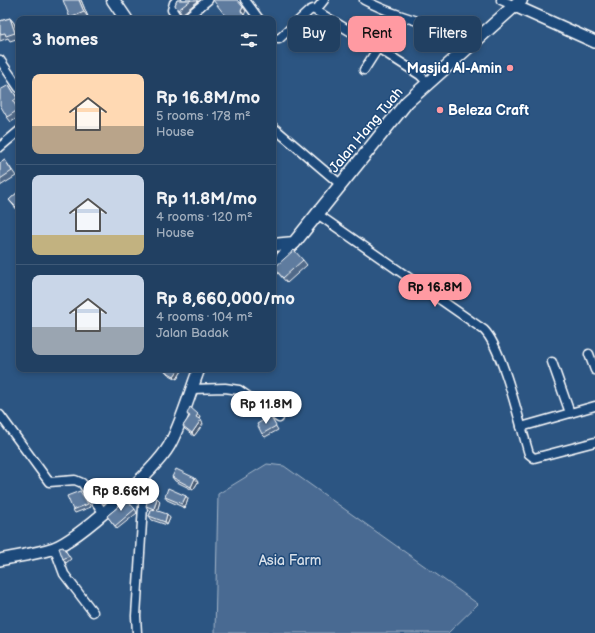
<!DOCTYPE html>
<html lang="en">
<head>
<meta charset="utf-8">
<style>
  :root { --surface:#214062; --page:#294768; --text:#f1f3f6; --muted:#a2afbe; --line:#3e5977; --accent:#ff9aa2 }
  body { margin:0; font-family:"Balsamiq Sans",sans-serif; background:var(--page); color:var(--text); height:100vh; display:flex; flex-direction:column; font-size:15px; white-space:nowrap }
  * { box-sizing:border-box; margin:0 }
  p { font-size:13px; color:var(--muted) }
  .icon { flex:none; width:22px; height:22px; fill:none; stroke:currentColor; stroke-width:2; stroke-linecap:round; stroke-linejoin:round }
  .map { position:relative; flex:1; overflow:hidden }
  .details { position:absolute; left:16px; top:16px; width:260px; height:356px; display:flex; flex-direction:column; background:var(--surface); border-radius:8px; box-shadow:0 2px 6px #0003,0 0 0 1px var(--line) }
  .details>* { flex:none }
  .top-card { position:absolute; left:288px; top:16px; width:247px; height:36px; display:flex; gap:8px }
  .price { position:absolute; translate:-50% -34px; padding:0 9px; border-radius:14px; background:#fff; color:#222; font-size:13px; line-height:26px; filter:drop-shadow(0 1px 2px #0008) }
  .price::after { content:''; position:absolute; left:50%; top:24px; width:12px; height:9px; margin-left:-6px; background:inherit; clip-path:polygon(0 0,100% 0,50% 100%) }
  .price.active { background:var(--accent); color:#111 }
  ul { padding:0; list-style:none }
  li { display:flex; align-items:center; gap:12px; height:100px; padding:0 16px }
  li+li { border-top:1px solid var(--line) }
  li span { display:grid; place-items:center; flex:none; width:112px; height:80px; border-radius:8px; color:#555 }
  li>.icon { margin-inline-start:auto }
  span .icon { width:48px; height:48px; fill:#fffc; stroke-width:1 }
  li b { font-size:17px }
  h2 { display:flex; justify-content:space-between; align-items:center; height:48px; padding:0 16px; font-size:17px }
  .pill { padding:0 14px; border-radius:8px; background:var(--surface); box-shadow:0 2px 6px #0003,0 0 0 1px var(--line); font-size:14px; line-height:36px }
  .pill.active { background:var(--accent); color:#111 }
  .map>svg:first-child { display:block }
  .green { fill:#486b92; stroke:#a4b5c8 }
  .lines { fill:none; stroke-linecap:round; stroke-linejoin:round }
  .street-casing { stroke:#fff; stroke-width:11 }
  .secondary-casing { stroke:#fff; stroke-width:14 }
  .primary-casing { stroke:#fff; stroke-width:15 }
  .street { stroke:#1f4a7a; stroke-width:8 }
  .secondary { stroke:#1f4a7a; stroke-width:11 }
  .primary { stroke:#1f4a7a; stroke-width:12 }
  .wall { fill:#516b89; stroke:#fff }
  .shaded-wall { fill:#42576f; stroke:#fff }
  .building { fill:#5e7c9f; stroke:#fff }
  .poi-dot { fill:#ff9aa2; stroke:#1f4a7a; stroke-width:1.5 }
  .labels { text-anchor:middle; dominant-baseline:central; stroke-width:3; stroke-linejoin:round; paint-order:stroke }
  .poi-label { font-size:14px; font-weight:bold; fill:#fff; stroke:#1f4a7a; text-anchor:end }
  .street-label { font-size:14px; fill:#fff; stroke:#1f4a7a }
  .park-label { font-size:14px; fill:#dae1e9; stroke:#1f4a7a }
</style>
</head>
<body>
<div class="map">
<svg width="595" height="633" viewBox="0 0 595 633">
  <rect width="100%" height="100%" fill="#2c5582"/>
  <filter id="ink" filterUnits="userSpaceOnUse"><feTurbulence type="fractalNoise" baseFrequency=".025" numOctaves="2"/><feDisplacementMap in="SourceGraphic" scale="8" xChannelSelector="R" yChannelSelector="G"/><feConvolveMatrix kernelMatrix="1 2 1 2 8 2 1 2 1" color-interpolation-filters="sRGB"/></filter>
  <g filter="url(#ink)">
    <path class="green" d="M 267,464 L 284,466 L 478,604 L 448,633 L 215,633 L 218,494 Z"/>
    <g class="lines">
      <defs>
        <g id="street">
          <path d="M 177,0 L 174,3 L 172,10 L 178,19"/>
          <path d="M 245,0 L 259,19"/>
          <path d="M 364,0 C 400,19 440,26 477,40"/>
          <path d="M 501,0 L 515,6"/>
          <path d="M 316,10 L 324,0"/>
          <path d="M 185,19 L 208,0"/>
          <path d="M 273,38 L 279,39 L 309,11 L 313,9 L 378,48 L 420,75 L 428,83"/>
          <path d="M 0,60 L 19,88"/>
          <path d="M 364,70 L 378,48"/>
          <path d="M 273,127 L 340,184"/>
          <path d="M 0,147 L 19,131"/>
          <path d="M 316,213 L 484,330 C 503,349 520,425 529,454 L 534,458 L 595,442"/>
          <path d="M 589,354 L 595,370"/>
          <path d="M 552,362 L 570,413"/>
          <path d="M 191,389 L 225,388 L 239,390 L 279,418"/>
          <path d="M 0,415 L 49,482 L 75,480 L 82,483 L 103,512"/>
          <path d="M 521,427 L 595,406"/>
          <path d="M 54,547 L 64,574 L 93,612"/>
          <path d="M 137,633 L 136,616 L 145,475"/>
        </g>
        <g id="secondary">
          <path d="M 515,6 L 595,42"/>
          <path d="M 273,268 L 294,243"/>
          <path d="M 0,560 C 18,556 36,554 54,548 C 80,538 155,470 169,446 C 181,425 190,392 199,369"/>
        </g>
        <g id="primary">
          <path d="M 113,0 L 126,19"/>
          <path d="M 273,245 L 294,243 L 407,102 L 521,0"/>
        </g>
      </defs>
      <use href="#street" class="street-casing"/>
      <use href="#secondary" class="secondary-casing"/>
      <use href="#primary" class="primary-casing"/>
      <use href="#street" class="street"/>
      <use href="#secondary" class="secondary"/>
      <use href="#primary" class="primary"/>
    </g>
    <g class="wall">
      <path d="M 81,0 L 88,17 L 83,19 L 71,19 L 70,18 Z"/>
      <path d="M 177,0 L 198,0 L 198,1 L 182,14 L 175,5 Z"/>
      <path d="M 10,18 L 14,23 L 19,38 L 10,41 L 8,38 L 0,41 L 0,21 Z"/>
      <path d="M 9,85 L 19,100 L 19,105 L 16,106 L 19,111 L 19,117 L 11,122 L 7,117 Z"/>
      <path d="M 5,160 L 16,176 L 0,186 L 0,163 Z"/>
      <path d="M 19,191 L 19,216 L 16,212 L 18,211 L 9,200 Z"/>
      <path d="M 303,260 L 307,265 L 287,283 L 278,273 L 274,268 Z"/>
      <path d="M 166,369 L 183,369 L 177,379 L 168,374 L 165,371 Z"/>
      <path d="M 187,414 L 198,414 L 200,417 L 199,419 L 203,424 L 194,436 L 185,429 L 183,426 L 189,417 Z"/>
      <path d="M 270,416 L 278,430 L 265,437 L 262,434 Z"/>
      <path d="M 172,477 L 198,482 L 193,490 L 175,481 Z"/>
      <path d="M 83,494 L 91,507 L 75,513 L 73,510 Z"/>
      <path d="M 186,496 L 188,499 L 185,508 L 167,500 L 165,497 Z"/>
      <path d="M 160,501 L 157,511 L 170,518 L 167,525 L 152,520 L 149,516 L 151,511 L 148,510 L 146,506 Z"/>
      <path d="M 118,505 L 135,509 L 137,513 L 117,529 L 107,516 L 119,506 Z"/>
      <path d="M 63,547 L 71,559 L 66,563 L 63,559 Z"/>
    </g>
    <g class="shaded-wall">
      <path d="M 79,0 L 81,0 L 88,17 L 84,12 Z"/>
      <path d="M 243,7 L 246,11 L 244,15 L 241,11 Z"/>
      <path d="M 10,18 L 14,23 L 19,38 L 15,33 Z"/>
      <path d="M 179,369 L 183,369 L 177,379 L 174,376 Z"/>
      <path d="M 198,414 L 200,417 L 198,420 L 196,417 Z"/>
      <path d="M 201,420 L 203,424 L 194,436 L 192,433 Z"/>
      <path d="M 195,478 L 198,482 L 193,490 L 191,487 Z"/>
      <path d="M 186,496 L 188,499 L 185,508 L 182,504 Z"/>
      <path d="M 157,498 L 160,501 L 157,512 L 154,509 Z"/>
      <path d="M 167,514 L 170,518 L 167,525 L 165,522 Z"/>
    </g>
    <g class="building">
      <path d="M 63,0 L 79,0 L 84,12 L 70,18 Z"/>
      <path d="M 177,0 L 191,0 L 178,10 L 175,5 Z"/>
      <path d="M 213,0 L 237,0 L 243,7 L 241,11 L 247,19 L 228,19 Z"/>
      <path d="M 10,18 L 15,33 L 6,36 L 5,33 L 0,34 L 0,21 Z"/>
      <path d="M 9,85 L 17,98 L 13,101 L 18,110 L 7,117 L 0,105 L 0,90 Z"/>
      <path d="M 5,160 L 12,171 L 0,179 L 0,163 Z"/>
      <path d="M 19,191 L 19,215 L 16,212 L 19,210 L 9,200 Z"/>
      <path d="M 294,250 L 303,260 L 283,278 L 274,268 Z"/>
      <path d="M 166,369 L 179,369 L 174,376 L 165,371 Z"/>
      <path d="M 190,407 L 198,414 L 196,417 L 201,420 L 192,433 L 183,426 L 190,416 L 187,414 Z"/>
      <path d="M 270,416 L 276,426 L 262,434 L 257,424 Z"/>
      <path d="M 176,469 L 195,478 L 191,487 L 172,477 Z"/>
      <path d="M 168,488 L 186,496 L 182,504 L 165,497 Z"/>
      <path d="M 80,491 L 88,504 L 73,510 L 67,496 Z"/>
      <path d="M 149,495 L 157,498 L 154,509 L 146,506 Z"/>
      <path d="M 125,498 L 135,509 L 115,526 L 107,516 L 119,506 L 118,505 Z"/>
      <path d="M 152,509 L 167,514 L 165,522 L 149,516 Z"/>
      <path d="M 63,547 L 69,556 L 63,559 L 59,548 Z"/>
    </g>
  </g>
  <g class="poi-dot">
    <circle cx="510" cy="68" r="4"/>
    <circle cx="440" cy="110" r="4"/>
  </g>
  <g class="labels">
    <g class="poi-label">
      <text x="502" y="68">Masjid Al-Amin</text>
      <text x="448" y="110" text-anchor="start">Beleza Craft</text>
    </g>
    <g class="street-label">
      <text transform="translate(366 130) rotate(-50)">Jalan Hang Tuah</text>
    </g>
    <g class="park-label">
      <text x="290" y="560">Asia Farm</text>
    </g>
  </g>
</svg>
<b class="price active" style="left:435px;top:308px">Rp 16.8M</b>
<b class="price" style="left:266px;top:425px">Rp 11.8M</b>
<b class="price" style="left:121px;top:512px">Rp 8.66M</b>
<div class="top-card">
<a class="pill">Buy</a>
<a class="pill active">Rent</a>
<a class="pill">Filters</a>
</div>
<section class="details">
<h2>3 homes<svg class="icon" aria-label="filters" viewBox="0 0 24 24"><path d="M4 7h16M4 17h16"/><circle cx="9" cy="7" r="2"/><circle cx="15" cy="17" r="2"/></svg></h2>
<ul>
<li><span style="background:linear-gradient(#ffd9b3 65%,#b9a48a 0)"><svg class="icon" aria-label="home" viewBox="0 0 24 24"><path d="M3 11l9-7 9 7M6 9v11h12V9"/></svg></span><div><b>Rp 16.8M/mo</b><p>5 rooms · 178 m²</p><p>House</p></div></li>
<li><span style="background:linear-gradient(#c9d6e8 75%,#c2b280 0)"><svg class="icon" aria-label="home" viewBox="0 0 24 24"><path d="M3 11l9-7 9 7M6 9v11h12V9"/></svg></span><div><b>Rp 11.8M/mo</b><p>4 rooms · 120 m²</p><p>House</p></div></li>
<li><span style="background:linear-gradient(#c9d6e8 65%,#9aa5b1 0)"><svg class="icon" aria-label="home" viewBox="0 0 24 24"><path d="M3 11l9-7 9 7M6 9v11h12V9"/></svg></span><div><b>Rp 8,660,000/mo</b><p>4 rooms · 104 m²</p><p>Jalan Badak</p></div></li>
</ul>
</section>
</div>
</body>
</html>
